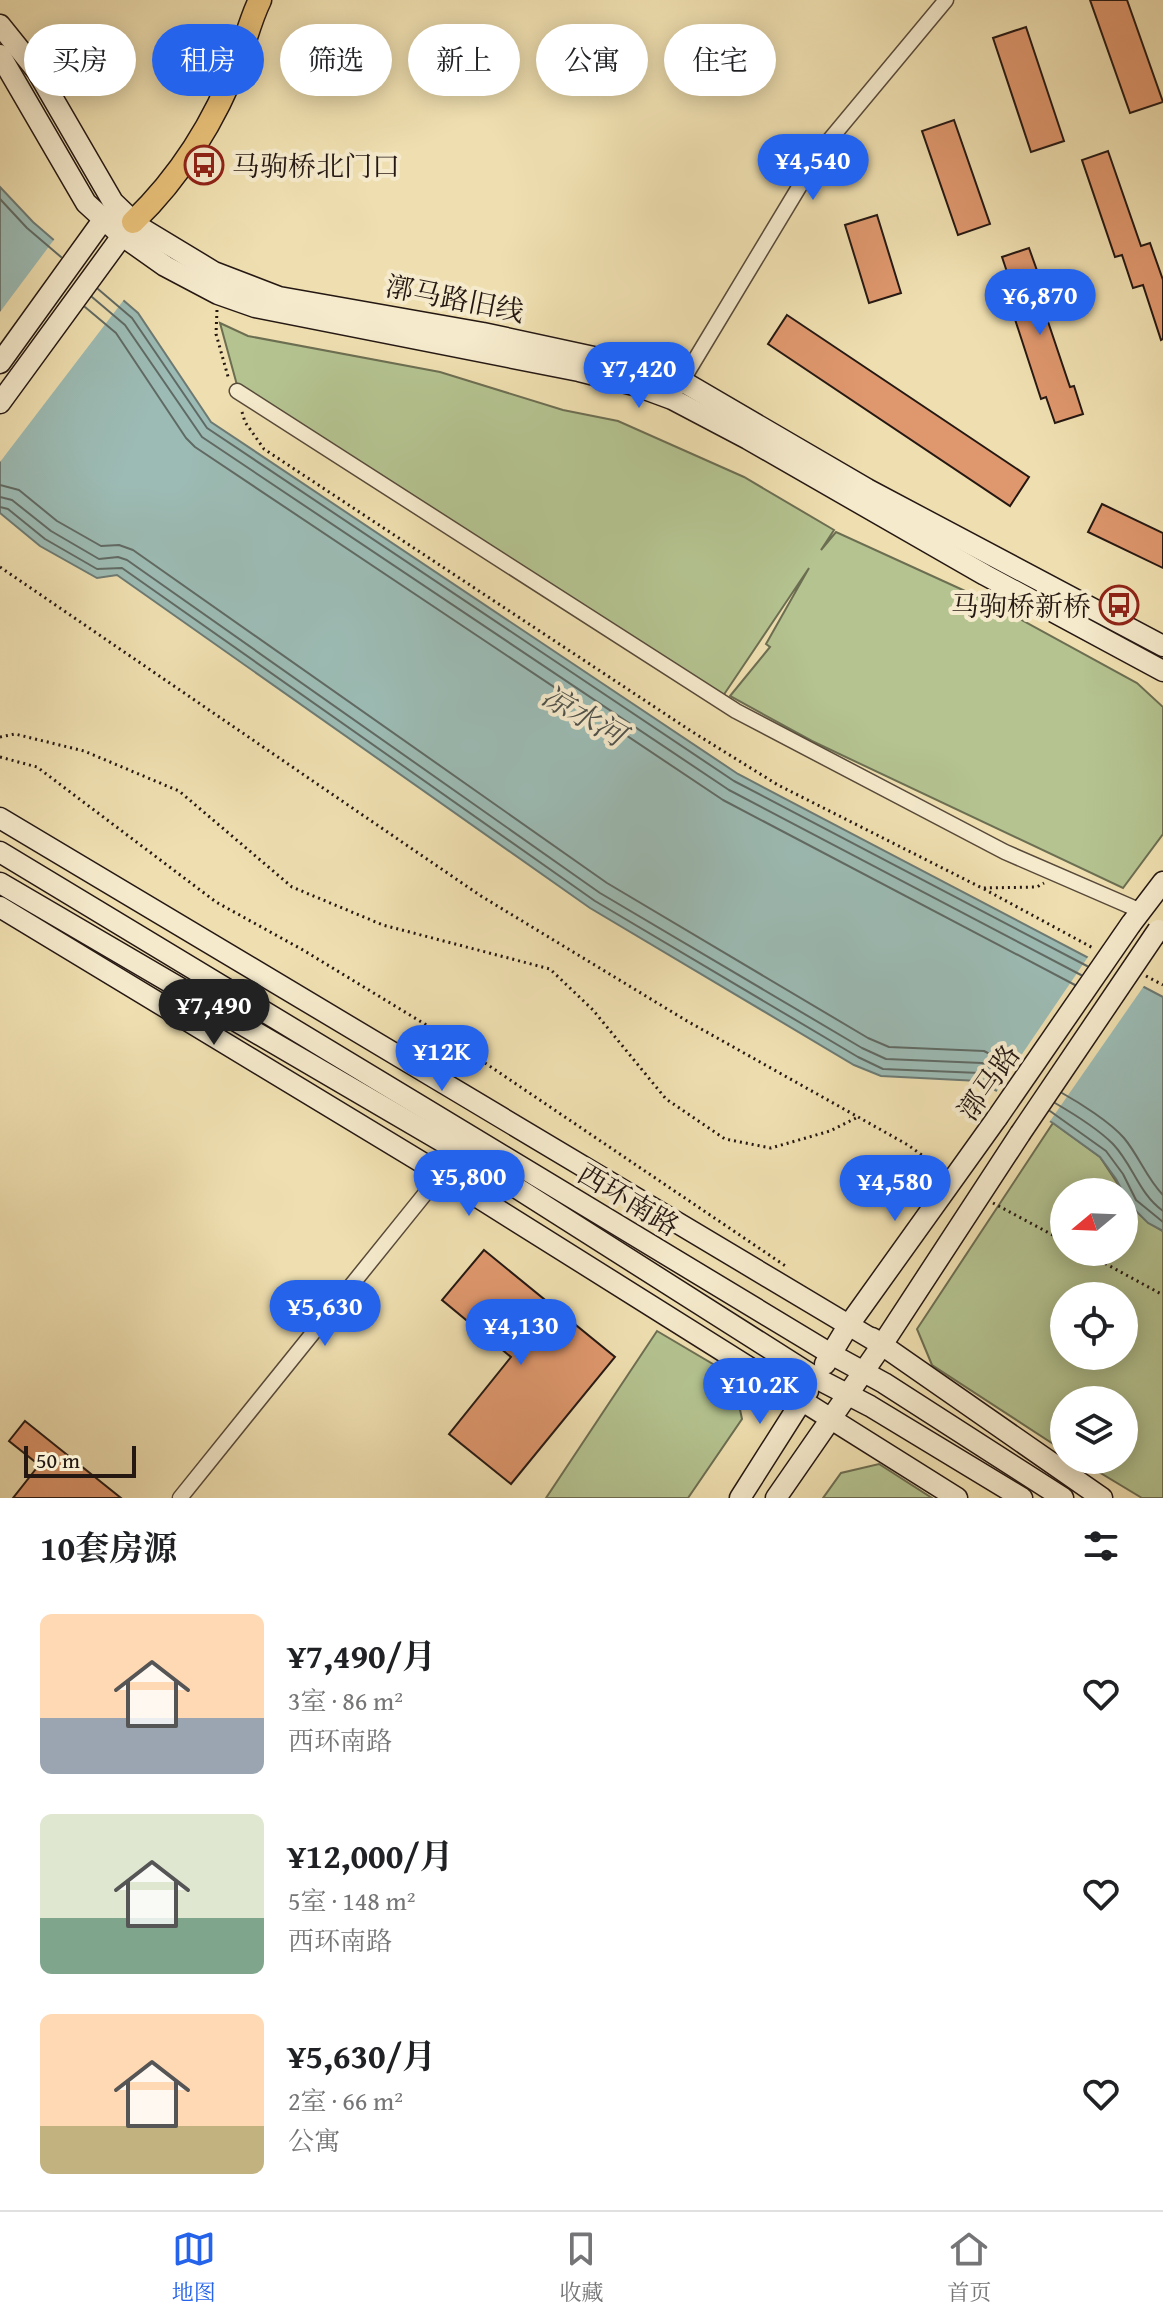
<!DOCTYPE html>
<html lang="zh">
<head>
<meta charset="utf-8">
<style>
  :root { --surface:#fff; --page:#f2f2f2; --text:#202124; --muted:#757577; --line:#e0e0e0; --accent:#2563eb }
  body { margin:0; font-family:"Gentium Book Plus","Noto Serif SC",serif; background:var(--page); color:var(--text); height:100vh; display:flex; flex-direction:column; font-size:30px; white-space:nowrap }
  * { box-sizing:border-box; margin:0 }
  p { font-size:26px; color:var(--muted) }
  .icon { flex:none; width:44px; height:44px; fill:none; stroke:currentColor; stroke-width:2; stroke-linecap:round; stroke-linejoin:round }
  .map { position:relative; height:1498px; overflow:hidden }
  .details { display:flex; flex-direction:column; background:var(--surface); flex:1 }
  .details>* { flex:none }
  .top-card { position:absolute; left:24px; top:24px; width:1116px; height:72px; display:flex; gap:16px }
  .needle { width:52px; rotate:251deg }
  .buttons { position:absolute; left:1050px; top:1178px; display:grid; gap:16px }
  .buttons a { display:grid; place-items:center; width:88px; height:88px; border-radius:50%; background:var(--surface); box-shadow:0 4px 20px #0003; font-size:40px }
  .scale { position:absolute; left:24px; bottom:20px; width:112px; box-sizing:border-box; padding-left:8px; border:4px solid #251813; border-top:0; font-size:22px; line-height:28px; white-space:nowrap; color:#251813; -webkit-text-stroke:6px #f5eacc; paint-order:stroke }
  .price { position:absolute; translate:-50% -68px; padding:0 18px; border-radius:28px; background:var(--accent); color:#fff; font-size:26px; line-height:52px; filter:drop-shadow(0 2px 4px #0008) }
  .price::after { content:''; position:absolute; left:50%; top:48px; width:24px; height:18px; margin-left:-12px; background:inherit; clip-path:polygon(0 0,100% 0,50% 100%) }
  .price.selected { background:#222; color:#fff }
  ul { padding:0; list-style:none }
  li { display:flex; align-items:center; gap:24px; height:200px; padding:0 40px }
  li span { display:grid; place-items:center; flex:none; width:224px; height:160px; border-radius:12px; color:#555 }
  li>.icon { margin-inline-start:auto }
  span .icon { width:96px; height:96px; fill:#fffc; stroke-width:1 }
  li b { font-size:34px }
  h2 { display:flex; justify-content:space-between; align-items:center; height:96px; padding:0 40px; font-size:34px }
  .pill { padding:0 28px; border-radius:36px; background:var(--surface); box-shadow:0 4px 20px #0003; font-size:28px; line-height:72px }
  .pill.selected { background:var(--accent); color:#fff }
  .tabs { display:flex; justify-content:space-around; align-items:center; height:112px; border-top:2px solid var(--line); background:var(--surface); font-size:22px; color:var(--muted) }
  .tabs a { display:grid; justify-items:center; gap:4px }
  .tabs .selected { color:var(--accent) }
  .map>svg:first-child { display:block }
  .green { fill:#b4c390; stroke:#6c6e52; stroke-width:2; fill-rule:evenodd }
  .water { fill:#9cbbb4; stroke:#6c7a74; stroke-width:2 }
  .pier { fill:#efdfb0 }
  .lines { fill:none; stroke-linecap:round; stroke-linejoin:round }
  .shore { stroke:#606a64; stroke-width:2 }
  .building { fill:#df976d; stroke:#251813; stroke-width:2 }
  .street-casing { stroke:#584a3a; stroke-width:17 }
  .secondary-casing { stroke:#251813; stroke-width:23 }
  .primary-casing { stroke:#251813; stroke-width:25 }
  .path { stroke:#251813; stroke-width:3; stroke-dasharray:2 4; stroke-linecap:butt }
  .street { stroke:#f5eacc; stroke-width:14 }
  .secondary { stroke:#f5eacc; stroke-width:20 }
  .primary { stroke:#e8c078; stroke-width:22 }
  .secondary-bridge-casing { stroke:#251813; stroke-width:23; stroke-linecap:butt }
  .secondary-bridge { stroke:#f5eacc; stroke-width:20 }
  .labels { text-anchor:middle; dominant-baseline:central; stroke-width:8; stroke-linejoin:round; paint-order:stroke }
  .poi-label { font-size:28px; fill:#251813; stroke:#f5eacc; text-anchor:start }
  .street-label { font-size:28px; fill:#251813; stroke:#f5eacc }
  .water-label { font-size:30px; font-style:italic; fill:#4f514b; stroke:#f5eacc }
</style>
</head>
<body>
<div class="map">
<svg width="1163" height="1498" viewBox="0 0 1163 1498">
  <rect width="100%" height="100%" fill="#efdfb0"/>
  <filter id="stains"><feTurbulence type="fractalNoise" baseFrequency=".0025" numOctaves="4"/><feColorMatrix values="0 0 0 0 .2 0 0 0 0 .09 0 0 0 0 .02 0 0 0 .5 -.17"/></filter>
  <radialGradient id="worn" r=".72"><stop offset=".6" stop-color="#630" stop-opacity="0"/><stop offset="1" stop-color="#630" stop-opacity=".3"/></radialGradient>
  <g class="green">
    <path d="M 220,323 L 248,336 L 440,372 L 563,410 L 618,421 L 744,477 L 834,530 L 821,550 L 836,532 L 987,601 L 1137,683 L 1163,707 L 1163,834 L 1123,888 L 812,741 L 730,696 L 770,647 L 766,644 L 809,568 L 723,696 L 237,385 Z"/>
    <path d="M 1053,1123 L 1100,1157 L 1123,1192 L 1064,1192 L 1064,1252 L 1124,1252 L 1124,1193 C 1133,1211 1146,1222 1163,1231 L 1163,1498 L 1142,1498 L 1079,1460 L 1124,1460 L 1124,1400 L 1064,1400 L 1064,1451 L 932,1365 L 917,1329 ZM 1064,1296 L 1124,1296 L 1124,1356 L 1064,1356 Z"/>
    <path d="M 657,1331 L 733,1376 L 742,1419 L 688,1498 L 546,1498 Z"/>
    <path d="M 879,1464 L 932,1498 L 823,1498 L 841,1473 Z"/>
  </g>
  <path class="water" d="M 0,187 L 33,222 L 138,313 L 211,422 L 738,774 L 1163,997 L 1163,1231 L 1148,1223 L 1130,1205 L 1116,1179 L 1100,1157 L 1053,1123 L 979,1081 L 881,1076 L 854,1065 L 590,908 L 117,575 L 97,578 L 40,546 L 0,513 Z"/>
  <g class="pier">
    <path d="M 56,237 L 126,297 L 0,462 L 0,312 Z"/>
    <path d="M 1090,954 L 1146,983 L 1048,1124 L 995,1094 Z"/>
  </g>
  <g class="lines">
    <g class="shore">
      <path d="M 0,199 L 27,228 L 61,257"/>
      <path d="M 98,289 L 132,318 L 207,428 L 734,781 L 1087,966"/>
      <path d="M 92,297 L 125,325 L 202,437 L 729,790 L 1081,975"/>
      <path d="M 85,307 L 116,333 L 186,438 L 195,447 L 723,800 L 1075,985"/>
      <path d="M 0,485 L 19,490 L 57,521 L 101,546 L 119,545 L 133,550 L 607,883 L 868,1038 L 889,1047 L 984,1051 L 1017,1068"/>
      <path d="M 0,497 L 12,500 L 51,531 L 99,559 L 118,557 L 127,560 L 600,893 L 862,1048 L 886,1059 L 982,1063 L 1010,1078"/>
      <path d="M 0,507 L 8,509 L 45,539 L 97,569 L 122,568 L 595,901 L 858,1057 L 883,1069 L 980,1073 L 1005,1086"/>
      <path d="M 1062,1093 C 1080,1103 1110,1122 1124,1138 C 1139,1156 1147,1179 1163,1195"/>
      <path d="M 1055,1103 C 1074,1114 1098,1129 1113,1144 C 1133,1165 1139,1194 1163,1211"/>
      <path d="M 1050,1111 L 1106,1151 L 1123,1174 L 1136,1200 L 1163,1222"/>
    </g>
  </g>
  <g class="building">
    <path d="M 1090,0 L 1127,0 L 1163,102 L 1130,113 Z"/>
    <path d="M 1026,27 L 1064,141 L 1031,152 L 993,38 Z"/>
    <path d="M 954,120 L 990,224 L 958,235 L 922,131 Z"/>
    <path d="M 1108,151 L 1141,246 L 1150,243 L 1163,280 L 1163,339 L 1161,340 L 1143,285 L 1133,288 L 1122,255 L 1115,257 L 1082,160 Z"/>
    <path d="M 877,215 L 901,293 L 869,303 L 845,225 Z"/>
    <path d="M 1029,248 L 1045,293 L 1039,295 L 1070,387 L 1074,386 L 1083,414 L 1055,423 L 1046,397 L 1041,399 L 1010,304 L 1017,302 L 1002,257 Z"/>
    <path d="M 787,315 L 1029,477 L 1010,506 L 768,344 Z"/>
    <path d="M 1102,504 L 1163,533 L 1163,568 L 1088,532 Z"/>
    <path d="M 484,1250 L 615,1357 L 511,1484 L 449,1434 L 511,1357 L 442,1300 Z"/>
    <path d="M 25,1421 L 121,1498 L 13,1498 L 39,1465 L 9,1441 Z"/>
  </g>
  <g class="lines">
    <defs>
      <g id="street">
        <path d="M 678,388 L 822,149 L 946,0"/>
        <path d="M 237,391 L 736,711 L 1005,852 L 1141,911"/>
        <path d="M 180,1498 L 441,1174"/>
      </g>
      <g id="secondary">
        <path d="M 0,25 L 37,71 L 113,202 L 138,226 L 214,272 L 279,297 L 483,333 L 626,364 L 682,381 L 867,489 L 1163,646"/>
        <path d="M 0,55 L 86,203 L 121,235 L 165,266 L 218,294 L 255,307 L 579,371 L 634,385 L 672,399 L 748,439 L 985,575 L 1163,671"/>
        <path d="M 0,363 L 103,220"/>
        <path d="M 0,403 L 130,225"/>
        <path d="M 0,818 L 882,1345"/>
        <path d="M 0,852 L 831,1354 L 884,1383 L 1063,1498"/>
        <path d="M 0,883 L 457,1150 L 816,1378 L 870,1406 L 1022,1498"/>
        <path d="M 0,907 L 441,1174 L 957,1498"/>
        <path d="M 1131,924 L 1163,882"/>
        <path d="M 872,1338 L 1102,1498"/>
        <path d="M 825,1364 L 848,1326 L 997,1118"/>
        <path d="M 740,1498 L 808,1391"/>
        <path d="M 776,1498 L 882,1345 L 1020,1134"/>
      </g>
      <path id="primary" d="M 133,222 C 180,177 216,119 239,58 C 246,39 251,18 260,0"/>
    </defs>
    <use href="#street" class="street-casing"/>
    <use href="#secondary" class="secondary-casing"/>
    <use href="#primary" class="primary-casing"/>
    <g class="path">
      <path d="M 217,310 L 216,334 L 229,380"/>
      <path d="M 242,412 L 245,422 L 264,449 L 691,731 L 778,785 L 982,888 L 1037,887 L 1044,883"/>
      <path d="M 0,567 L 481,896 L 687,1021 L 908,1145 L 941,1169"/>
      <path d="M 0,737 L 15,734 L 84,751 L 179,791 L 292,887 L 383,925 L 550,969 L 593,1010 L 666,1099 L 725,1139 L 771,1148 L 830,1131 L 856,1118"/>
      <path d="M 0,757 L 37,767 L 216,902 L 303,950 L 451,1040 L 787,1267"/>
      <path d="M 984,889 L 1093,948"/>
      <path d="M 1146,976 L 1163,985"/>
      <path d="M 993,1203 L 1064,1241"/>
      <path d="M 1084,1252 L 1163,1295"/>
    </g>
    <use href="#street" class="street"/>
    <use href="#secondary" class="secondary"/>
    <use href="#primary" class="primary"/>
    <defs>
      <g id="secondary-bridge">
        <path d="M 997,1118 L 1131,924"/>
        <path d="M 1020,1134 L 1158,930"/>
      </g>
    </defs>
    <use href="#secondary-bridge" class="secondary-bridge-casing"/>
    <use href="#secondary-bridge" class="secondary-bridge"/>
  </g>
  <defs>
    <symbol id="bus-ring" viewBox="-11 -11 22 22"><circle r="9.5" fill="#f5eacc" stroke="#8f2418" stroke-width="1.5"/><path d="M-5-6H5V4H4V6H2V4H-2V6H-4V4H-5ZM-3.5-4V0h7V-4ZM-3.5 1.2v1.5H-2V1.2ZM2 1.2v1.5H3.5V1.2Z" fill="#8f2418"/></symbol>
  </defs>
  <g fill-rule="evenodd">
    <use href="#bus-ring" x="182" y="143" width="44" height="44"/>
    <use href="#bus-ring" x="1097" y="583" width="44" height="44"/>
  </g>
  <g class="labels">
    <g class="poi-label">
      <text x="232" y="165">马驹桥北门口</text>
      <text x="1091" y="605" text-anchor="end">马驹桥新桥</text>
    </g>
    <g class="street-label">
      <text transform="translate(455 298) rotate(11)">漷马路旧线</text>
      <text transform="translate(988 1082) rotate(-55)">漷马路</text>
      <text transform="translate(629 1199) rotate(31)">西环南路</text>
    </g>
    <g class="water-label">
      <text transform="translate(584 715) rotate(30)">凉水河</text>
    </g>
  </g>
  <rect width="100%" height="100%" filter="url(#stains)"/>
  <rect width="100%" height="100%" fill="url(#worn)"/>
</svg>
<div class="buttons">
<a><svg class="needle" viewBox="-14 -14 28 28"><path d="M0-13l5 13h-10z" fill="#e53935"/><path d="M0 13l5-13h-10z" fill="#757577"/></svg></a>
<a><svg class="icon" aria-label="locate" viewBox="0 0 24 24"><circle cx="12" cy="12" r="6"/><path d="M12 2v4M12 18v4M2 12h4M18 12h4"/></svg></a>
<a><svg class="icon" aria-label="layers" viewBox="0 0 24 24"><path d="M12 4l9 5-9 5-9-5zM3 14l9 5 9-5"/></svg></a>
</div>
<div class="scale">50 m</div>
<b class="price" style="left:813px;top:202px">¥4,540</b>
<b class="price" style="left:1040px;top:337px">¥6,870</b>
<b class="price" style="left:639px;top:410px">¥7,420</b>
<b class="price selected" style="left:214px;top:1047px">¥7,490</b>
<b class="price" style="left:442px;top:1093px">¥12K</b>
<b class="price" style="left:469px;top:1218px">¥5,800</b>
<b class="price" style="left:895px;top:1223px">¥4,580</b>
<b class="price" style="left:325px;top:1348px">¥5,630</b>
<b class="price" style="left:521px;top:1367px">¥4,130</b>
<b class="price" style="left:760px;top:1426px">¥10.2K</b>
<div class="top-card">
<a class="pill">买房</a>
<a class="pill selected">租房</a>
<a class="pill">筛选</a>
<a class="pill">新上</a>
<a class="pill">公寓</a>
<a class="pill">住宅</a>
</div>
</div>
<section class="details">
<h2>10套房源<svg class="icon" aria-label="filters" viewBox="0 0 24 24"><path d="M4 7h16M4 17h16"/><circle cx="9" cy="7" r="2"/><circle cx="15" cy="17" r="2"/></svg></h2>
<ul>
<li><span style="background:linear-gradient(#ffd9b3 65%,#9aa5b1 0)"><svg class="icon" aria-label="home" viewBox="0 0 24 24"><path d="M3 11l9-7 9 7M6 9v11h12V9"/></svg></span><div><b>¥7,490/月</b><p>3室 · 86 m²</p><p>西环南路</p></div><svg class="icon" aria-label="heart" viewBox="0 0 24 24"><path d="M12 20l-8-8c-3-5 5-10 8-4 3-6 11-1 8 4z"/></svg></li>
<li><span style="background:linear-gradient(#dfe7d0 65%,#7fa58c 0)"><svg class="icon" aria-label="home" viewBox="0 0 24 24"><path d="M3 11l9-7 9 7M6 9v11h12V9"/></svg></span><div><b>¥12,000/月</b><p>5室 · 148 m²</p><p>西环南路</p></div><svg class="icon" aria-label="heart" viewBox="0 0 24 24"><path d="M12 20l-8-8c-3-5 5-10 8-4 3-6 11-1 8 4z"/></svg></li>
<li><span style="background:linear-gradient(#ffd9b3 70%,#c2b280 0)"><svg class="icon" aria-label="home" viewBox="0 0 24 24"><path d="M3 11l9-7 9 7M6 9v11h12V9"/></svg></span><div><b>¥5,630/月</b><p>2室 · 66 m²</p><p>公寓</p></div><svg class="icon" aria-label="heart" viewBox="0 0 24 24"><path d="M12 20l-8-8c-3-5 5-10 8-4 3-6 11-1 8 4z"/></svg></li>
</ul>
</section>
<nav class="tabs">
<a class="selected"><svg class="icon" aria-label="map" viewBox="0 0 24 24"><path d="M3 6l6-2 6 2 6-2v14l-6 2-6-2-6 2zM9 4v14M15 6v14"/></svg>地图</a>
<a><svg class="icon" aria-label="saved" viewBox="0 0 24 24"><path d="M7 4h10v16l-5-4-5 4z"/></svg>收藏</a>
<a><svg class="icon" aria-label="home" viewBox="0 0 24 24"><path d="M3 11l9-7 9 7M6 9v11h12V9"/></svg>首页</a>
</nav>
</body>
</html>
